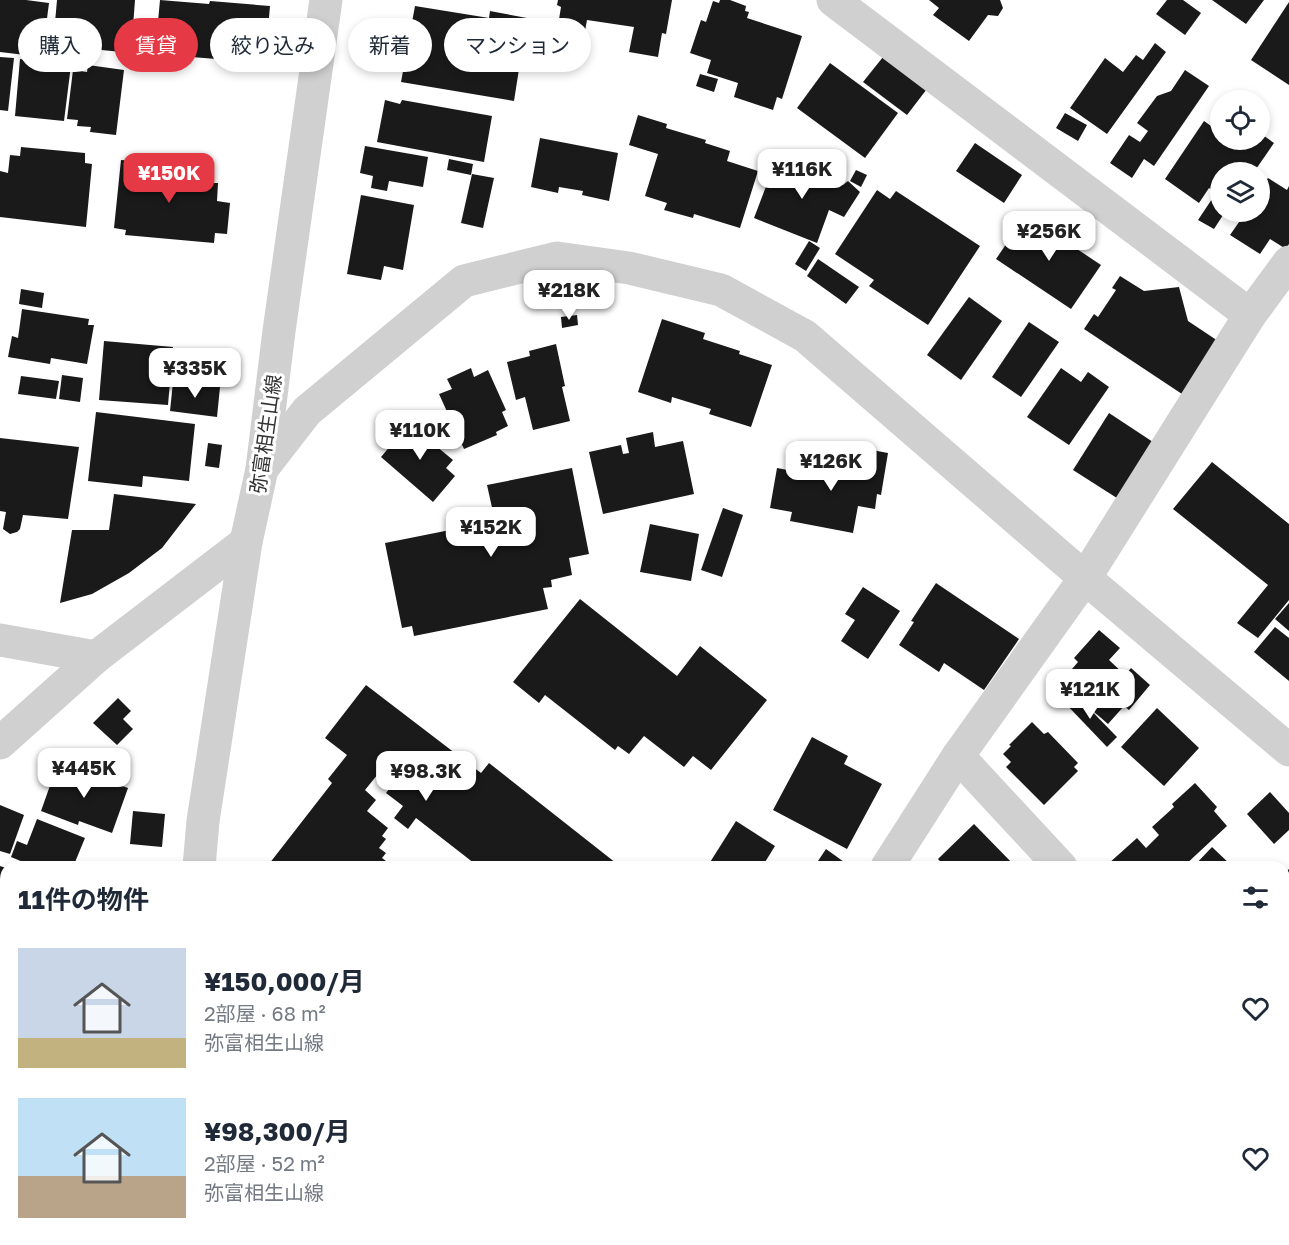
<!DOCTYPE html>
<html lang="ja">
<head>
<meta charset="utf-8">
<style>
  :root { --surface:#fff; --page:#f2f2f3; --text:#1f2937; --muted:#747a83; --accent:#e63946 }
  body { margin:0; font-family:"Golos Text","Noto Sans JP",sans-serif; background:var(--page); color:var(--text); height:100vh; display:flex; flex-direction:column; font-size:22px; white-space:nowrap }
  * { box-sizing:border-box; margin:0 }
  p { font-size:20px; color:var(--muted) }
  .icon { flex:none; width:33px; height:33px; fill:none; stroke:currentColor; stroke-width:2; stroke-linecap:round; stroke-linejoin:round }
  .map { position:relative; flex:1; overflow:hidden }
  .side { position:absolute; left:0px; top:861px; width:1290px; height:384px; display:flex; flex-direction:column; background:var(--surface); border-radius:18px 18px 0 0; box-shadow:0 3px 9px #0003 }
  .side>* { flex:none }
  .top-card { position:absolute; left:18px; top:18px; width:600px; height:54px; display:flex; gap:12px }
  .buttons { position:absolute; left:1210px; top:90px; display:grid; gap:12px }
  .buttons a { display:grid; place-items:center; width:60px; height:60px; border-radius:50%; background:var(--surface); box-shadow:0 3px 9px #0003; font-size:30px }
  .price { position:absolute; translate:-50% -51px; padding:0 14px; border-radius:12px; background:#fff; color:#222; font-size:20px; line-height:39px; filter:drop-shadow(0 2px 3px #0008) }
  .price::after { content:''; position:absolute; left:50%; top:36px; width:18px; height:14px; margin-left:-9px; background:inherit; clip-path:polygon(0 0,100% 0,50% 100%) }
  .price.active { background:var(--accent); color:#fff }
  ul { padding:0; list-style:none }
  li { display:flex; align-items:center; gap:18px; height:150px; padding:0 18px }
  li span { display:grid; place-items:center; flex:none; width:168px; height:120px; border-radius:0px; color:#555 }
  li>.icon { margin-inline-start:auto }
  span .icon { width:72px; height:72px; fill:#fffc; stroke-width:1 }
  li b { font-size:26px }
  h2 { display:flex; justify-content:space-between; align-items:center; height:72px; padding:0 18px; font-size:26px }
  .pill { padding:0 21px; border-radius:27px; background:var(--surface); box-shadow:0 3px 9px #0003; font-size:21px; line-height:54px }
  .pill.active { background:var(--accent); color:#fff }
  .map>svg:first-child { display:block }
  .building { fill:#1a1a1a }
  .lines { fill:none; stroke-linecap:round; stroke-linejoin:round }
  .minor { stroke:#d0d0d0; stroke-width:33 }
  .labels { text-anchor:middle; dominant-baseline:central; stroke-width:6; stroke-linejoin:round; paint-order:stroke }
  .street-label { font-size:20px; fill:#333; stroke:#fff }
</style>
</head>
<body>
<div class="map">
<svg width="1289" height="1245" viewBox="0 0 1289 1245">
  <rect width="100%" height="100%" fill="#fff"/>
  <g class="building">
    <path d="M 0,0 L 26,0 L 49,3 L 42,57 L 0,52 Z"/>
    <path d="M 57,0 L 135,0 L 131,53 L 53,45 Z"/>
    <path d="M 160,0 L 209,4 L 210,1 L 270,6 L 265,63 L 155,54 Z"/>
    <path d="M 558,0 L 672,0 L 666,34 L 662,33 L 658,57 L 629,52 L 634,27 L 587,20 L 583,42 L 556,38 L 561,7 L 557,5 Z"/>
    <path d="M 720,0 L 730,0 L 746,6 L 745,11 L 749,12 L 747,18 L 802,36 L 782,99 L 777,97 L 773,110 L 734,97 L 738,83 L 707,73 L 711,60 L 690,53 L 701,20 L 706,22 L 713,1 L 719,3 Z"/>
    <path d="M 929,0 L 1000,0 L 1003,8 L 998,16 L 988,15 L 969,41 L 933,15 L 939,8 Z"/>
    <path d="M 1167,0 L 1183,0 L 1201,13 L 1185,35 L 1156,14 Z"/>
    <path d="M 1212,0 L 1264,0 L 1246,24 Z"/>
    <path d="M 1289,2 L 1289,85 L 1251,60 Z"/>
    <path d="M 415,6 L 489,18 L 490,11 L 527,18 L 514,101 L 401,82 Z"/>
    <path d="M 1155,43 L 1166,52 L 1107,134 L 1070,108 L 1105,58 L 1123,72 L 1136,55 L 1143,60 Z"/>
    <path d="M 887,52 L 930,85 L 907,115 L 863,82 Z"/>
    <path d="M 0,57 L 14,58 L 8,111 L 0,110 Z"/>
    <path d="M 20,59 L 71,65 L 64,121 L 15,116 Z"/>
    <path d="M 830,63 L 898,113 L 865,158 L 797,108 Z"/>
    <path d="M 88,65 L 124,70 L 116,135 L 90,132 L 91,127 L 77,126 L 78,120 L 67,119 L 73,70 L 87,72 Z"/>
    <path d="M 1185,70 L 1209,86 L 1154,166 L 1144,159 L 1132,178 L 1110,163 L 1129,135 L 1140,142 L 1148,131 L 1137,123 L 1157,96 L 1171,91 Z"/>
    <path d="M 700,74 L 718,79 L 714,92 L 696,86 Z"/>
    <path d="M 385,100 L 400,104 L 402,100 L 492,116 L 484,162 L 377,142 Z"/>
    <path d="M 1065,113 L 1087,125 L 1078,141 L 1056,128 Z"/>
    <path d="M 638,115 L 667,124 L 666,128 L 706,140 L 705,143 L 730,151 L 727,161 L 758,171 L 740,228 L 694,214 L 693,218 L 664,210 L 667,203 L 645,196 L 658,154 L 629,145 Z"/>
    <path d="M 1204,121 L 1221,133 L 1221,140 L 1260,140 L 1260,133 L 1274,143 L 1254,172 L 1221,172 L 1221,196 L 1209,188 L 1199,203 L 1165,179 Z"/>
    <path d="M 540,138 L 618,153 L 609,201 L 582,195 L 583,191 L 559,187 L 558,193 L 531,187 Z"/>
    <path d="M 975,143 L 1022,175 L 1004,203 L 956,171 Z"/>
    <path d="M 365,146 L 428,157 L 423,187 L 389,181 L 387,191 L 371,188 L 373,176 L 360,173 Z"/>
    <path d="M 21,147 L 85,153 L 85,163 L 92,164 L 86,227 L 0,217 L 0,171 L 8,173 L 10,155 L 20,156 Z"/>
    <path d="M 778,155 L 808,166 L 806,171 L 843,185 L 848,181 L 860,192 L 844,217 L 829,210 L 817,243 L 754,218 Z"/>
    <path d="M 449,159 L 473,164 L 471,175 L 447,170 Z"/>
    <path d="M 121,160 L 156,163 L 156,170 L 211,175 L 210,183 L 218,183 L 217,201 L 230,203 L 227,234 L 215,233 L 214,243 L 125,235 L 126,230 L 114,228 Z"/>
    <path d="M 856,170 L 867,175 L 861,187 L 850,181 Z"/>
    <path d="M 472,174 L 494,178 L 483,228 L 461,223 Z"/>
    <path d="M 1268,178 L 1287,190 L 1289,186 L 1289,244 L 1286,249 L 1270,239 L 1260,254 L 1230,235 L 1246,212 L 1260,212 L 1260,190 Z"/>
    <path d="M 877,190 L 890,199 L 896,191 L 980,246 L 928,325 L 869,286 L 874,280 L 835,254 Z"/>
    <path d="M 361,195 L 414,205 L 403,270 L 384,266 L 381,280 L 347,274 Z"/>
    <path d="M 1212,199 L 1221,205 L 1221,212 L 1225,212 L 1214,229 L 1198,220 Z"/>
    <path d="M 1026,215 L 1101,265 L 1071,309 L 996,259 Z"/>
    <path d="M 809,241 L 820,248 L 806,271 L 795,264 Z"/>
    <path d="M 818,259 L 859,287 L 846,304 L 807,276 Z"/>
    <path d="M 1120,276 L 1144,291 L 1179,287 L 1188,321 L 1218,341 L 1182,394 L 1084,329 L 1094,314 L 1098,317 L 1116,290 L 1112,288 Z"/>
    <path d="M 21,289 L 44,293 L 42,308 L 19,304 Z"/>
    <path d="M 969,297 L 1002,321 L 961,380 L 927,355 Z"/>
    <path d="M 22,309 L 89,319 L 88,325 L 94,325 L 87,364 L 51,358 L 50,364 L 8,357 L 12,336 L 18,338 Z"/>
    <path d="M 577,315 L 578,325 L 562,328 L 561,317 Z"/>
    <path d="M 662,319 L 705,333 L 703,339 L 740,351 L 739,354 L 772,365 L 751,427 L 709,414 L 711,409 L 672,397 L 671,403 L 638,392 Z"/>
    <path d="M 1029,322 L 1059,342 L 1021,397 L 992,377 Z"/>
    <path d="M 104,341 L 173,347 L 168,405 L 99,400 Z"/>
    <path d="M 556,344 L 565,386 L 562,387 L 570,421 L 533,430 L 525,397 L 516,400 L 507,362 L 530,356 L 529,351 Z"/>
    <path d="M 471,368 L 474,377 L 488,370 L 506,410 L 502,412 L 508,426 L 496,432 L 497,435 L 464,449 L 439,394 L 452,389 L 447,379 Z"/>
    <path d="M 1061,368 L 1081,382 L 1088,372 L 1109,387 L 1069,445 L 1027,417 Z"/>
    <path d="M 62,375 L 83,378 L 80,402 L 59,399 Z"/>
    <path d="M 21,376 L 59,381 L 56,399 L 18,394 Z"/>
    <path d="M 173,382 L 220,387 L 217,417 L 170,411 Z"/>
    <path d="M 96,412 L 195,424 L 189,481 L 143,476 L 142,487 L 88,481 Z"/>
    <path d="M 1109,413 L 1156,444 L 1120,500 L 1073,470 Z"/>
    <path d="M 412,420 L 433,438 L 430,441 L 453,460 L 446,468 L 455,476 L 433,502 L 381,457 Z"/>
    <path d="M 653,432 L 655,447 L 683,441 L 694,494 L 603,514 L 589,452 L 621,445 L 623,454 L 629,453 L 626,438 Z"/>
    <path d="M 0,438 L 79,447 L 68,519 L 23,515 L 20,529 L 17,532 L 10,534 L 3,529 L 6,512 L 0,511 Z"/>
    <path d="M 208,443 L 222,445 L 219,468 L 205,466 Z"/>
    <path d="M 861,448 L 888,453 L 881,495 L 877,494 L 875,509 L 858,506 L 853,533 L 790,521 L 792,512 L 770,508 L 777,468 L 820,476 L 823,459 L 858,466 Z"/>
    <path d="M 1212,462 L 1289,524 L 1289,600 L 1258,638 L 1237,623 L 1268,585 L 1173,509 Z"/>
    <path d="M 572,468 L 589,554 L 569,558 L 572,575 L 551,580 L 552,587 L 543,588 L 548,609 L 414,636 L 412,626 L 402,628 L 385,543 L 495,521 L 487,485 Z"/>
    <path d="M 114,494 L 196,504 L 162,548 L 129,573 L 92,594 L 60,603 L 72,530 L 109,530 Z"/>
    <path d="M 723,508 L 743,515 L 722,577 L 701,570 Z"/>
    <path d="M 650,524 L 699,534 L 691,581 L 640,572 Z"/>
    <path d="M 936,583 L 1019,639 L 984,690 L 944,663 L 939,672 L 899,645 L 914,622 L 911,621 Z"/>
    <path d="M 863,587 L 900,611 L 868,659 L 841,641 L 855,620 L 845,614 Z"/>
    <path d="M 580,599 L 677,676 L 700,646 L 767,700 L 711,770 L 693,756 L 684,767 L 644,736 L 629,754 L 618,746 L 615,750 L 545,695 L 539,703 L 513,682 Z"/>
    <path d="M 1289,603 L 1289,631 L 1275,619 Z"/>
    <path d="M 1275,627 L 1289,638 L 1289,681 L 1254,652 Z"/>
    <path d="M 1099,630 L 1120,648 L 1109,660 L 1125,675 L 1131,668 L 1150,685 L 1129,710 L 1124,706 L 1108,724 L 1093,711 L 1099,704 L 1066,676 L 1078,662 L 1074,658 Z"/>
    <path d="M 366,685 L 481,773 L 489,763 L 621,867 L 504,867 L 503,866 L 502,867 L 479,867 L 416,818 L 408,829 L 394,818 L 403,806 L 386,793 L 396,780 L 382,769 L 365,790 L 376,800 L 367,811 L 388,828 L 382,836 L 386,839 L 379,848 L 386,853 L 382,858 L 394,867 L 274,867 L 269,864 L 332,783 L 328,779 L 347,755 L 325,738 Z"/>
    <path d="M 1073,692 L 1117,737 L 1107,747 L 1064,702 Z"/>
    <path d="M 118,698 L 131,711 L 123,719 L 133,729 L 117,745 L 93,723 Z"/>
    <path d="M 1157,708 L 1199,748 L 1164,786 L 1121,747 Z"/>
    <path d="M 1032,722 L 1044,734 L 1048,732 L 1078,763 L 1074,767 L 1078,771 L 1044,805 L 1006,767 L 1011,762 L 1003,754 L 1011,746 L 1009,745 Z"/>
    <path d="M 812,737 L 848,756 L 844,764 L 882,784 L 847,849 L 773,810 Z"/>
    <path d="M 58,763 L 128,788 L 112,833 L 79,821 L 78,825 L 41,811 Z"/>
    <path d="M 1195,783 L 1217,807 L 1214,811 L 1227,826 L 1183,867 L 1179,867 L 1175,864 L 1172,867 L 1110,867 L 1108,864 L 1137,838 L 1146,848 L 1159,835 L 1152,827 L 1174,807 L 1172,804 Z"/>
    <path d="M 1270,792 L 1289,813 L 1289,830 L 1274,844 L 1247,814 Z"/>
    <path d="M 0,805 L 24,815 L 10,854 L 0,851 Z"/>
    <path d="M 133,811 L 165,814 L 162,847 L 130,844 Z"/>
    <path d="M 37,819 L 85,838 L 73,867 L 35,867 L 11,857 L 17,841 L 27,845 Z"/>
    <path d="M 736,821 L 775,846 L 762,867 L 707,867 Z"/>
    <path d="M 974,824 L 1016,867 L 945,867 L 938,859 Z"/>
    <path d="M 1212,847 L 1233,867 L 1193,867 Z"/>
    <path d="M 826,849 L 851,867 L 814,867 Z"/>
    <path d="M 0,866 L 6,868 L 6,900 L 0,898 Z"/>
    <path d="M 1289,869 L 1289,901 L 1284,895 L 1284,874 Z"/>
    <path d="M 6,963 L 6,995 L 0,992 L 0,978 Z"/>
    <path d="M 0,1101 L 6,1103 L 6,1174 L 0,1171 Z"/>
    <path d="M 1289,1202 L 1289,1245 L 1266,1245 L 1261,1239 L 1284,1239 L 1284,1207 Z"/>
    <path d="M 439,1239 L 470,1239 L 464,1245 L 445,1245 Z"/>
    <path d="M 479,1239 L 533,1239 L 530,1242 L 533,1245 L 473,1245 Z"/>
    <path d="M 637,1239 L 701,1239 L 708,1245 L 631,1245 Z"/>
    <path d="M 823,1239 L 904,1239 L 898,1245 L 829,1245 Z"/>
    <path d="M 1200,1239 L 1215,1239 L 1221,1245 L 1194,1245 Z"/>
    <rect x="239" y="1241" width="36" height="4"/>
  </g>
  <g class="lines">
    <g class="minor">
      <path d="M 833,0 L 1250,315"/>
      <path d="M 262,469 L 307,411 L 464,281 L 557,258 L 629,268 L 721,290 L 805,336 L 1085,578 L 1289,750"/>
      <path d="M 0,640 L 96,657 L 246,542"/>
      <path d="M 0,743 L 96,657"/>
      <path d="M 958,756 L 1061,867"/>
      <path d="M 199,867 L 203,821 L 246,542 L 262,469 L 279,331 L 326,0"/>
      <path d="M 887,867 L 958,756 L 1085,578 L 1250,315 L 1289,262"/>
      <path d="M 1284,1107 L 1289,1112"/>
      <path d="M 0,1203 L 6,1205"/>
      <path d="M 100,1239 L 117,1245"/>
      <path d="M 1024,1239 L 1029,1245"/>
      <path d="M 167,1245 L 168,1239"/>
      <path d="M 565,1245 L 571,1239"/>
    </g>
  </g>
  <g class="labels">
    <g class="street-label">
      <text transform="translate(265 434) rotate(-82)">弥富相生山線</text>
    </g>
  </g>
</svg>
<div class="buttons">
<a><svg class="icon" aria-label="locate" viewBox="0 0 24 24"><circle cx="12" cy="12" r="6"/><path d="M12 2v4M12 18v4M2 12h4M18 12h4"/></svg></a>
<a><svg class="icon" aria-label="layers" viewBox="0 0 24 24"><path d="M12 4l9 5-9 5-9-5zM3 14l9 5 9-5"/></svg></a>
</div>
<b class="price" style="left:802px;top:200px">¥116K</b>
<b class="price active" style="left:169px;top:204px">¥150K</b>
<b class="price" style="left:1049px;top:262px">¥256K</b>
<b class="price" style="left:569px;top:321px">¥218K</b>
<b class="price" style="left:195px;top:399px">¥335K</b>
<b class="price" style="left:420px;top:461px">¥110K</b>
<b class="price" style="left:831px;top:492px">¥126K</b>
<b class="price" style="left:491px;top:558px">¥152K</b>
<b class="price" style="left:1090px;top:720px">¥121K</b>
<b class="price" style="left:84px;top:799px">¥445K</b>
<b class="price" style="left:426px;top:802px">¥98.3K</b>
<div class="top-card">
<a class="pill">購入</a>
<a class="pill active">賃貸</a>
<a class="pill">絞り込み</a>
<a class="pill">新着</a>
<a class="pill">マンション</a>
</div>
<section class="side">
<h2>11件の物件<svg class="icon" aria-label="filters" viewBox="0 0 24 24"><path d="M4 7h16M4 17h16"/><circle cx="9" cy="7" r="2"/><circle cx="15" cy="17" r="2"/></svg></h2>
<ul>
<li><span style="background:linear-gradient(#c9d6e8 75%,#c2b280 0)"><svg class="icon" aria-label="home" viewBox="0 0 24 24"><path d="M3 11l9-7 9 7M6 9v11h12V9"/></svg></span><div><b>¥150,000/月</b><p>2部屋 · 68 m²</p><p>弥富相生山線</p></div><svg class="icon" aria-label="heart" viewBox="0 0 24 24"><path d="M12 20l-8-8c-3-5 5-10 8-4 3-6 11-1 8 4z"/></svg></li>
<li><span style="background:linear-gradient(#bfe0f5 65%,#b9a48a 0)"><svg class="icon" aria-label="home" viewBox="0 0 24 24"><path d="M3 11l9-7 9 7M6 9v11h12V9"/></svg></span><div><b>¥98,300/月</b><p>2部屋 · 52 m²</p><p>弥富相生山線</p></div><svg class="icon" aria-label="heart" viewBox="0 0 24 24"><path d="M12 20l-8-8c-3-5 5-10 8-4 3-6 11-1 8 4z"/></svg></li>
</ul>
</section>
</div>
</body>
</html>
